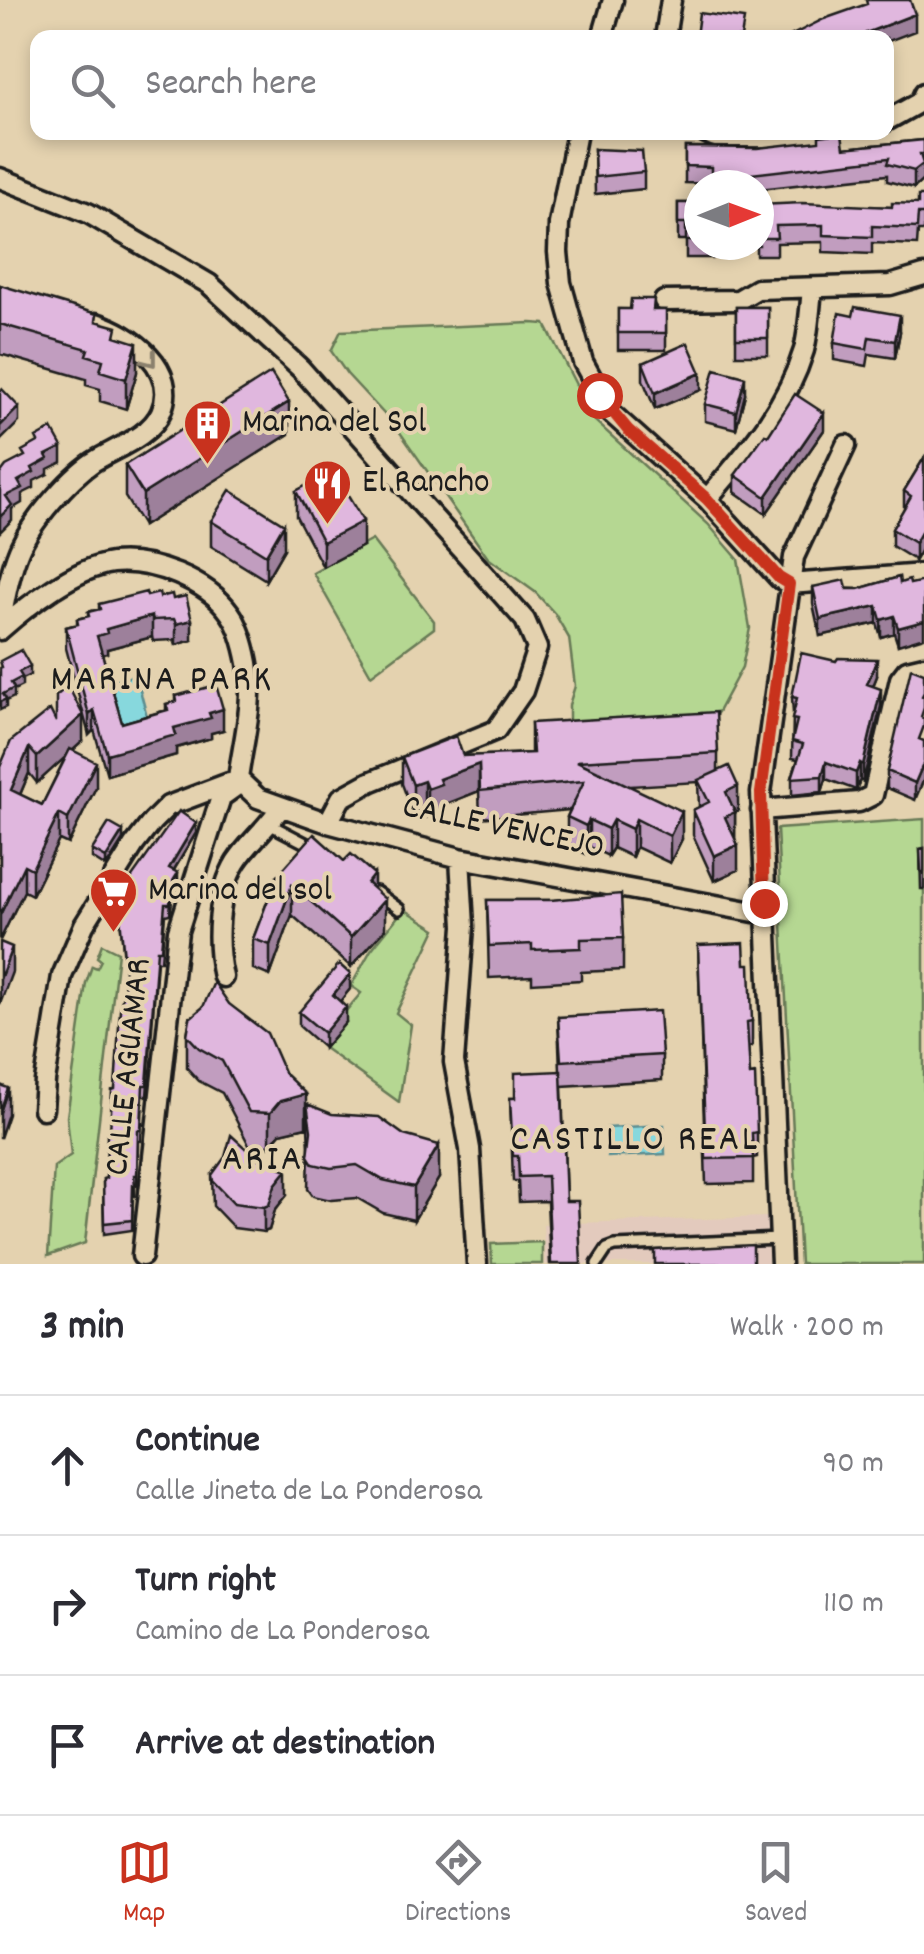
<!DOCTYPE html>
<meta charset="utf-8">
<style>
body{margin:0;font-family:Dekko,sans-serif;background:#f7f7f7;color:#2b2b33}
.compass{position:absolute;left:684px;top:170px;width:90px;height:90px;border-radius:50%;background:#fff;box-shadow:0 5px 15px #0003;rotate:89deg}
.stop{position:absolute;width:30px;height:30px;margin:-22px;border:8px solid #c8321e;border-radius:50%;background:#fff}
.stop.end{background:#c8321e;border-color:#fff;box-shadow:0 2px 10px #0008}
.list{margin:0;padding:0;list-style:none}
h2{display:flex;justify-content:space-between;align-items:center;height:130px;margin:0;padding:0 40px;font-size:42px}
h2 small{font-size:32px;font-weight:400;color:#7c7c81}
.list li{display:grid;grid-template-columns:65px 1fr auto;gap:30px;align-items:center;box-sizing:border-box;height:140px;padding:0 40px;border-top:2px solid #e1e1e2}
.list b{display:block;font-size:38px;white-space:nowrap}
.list p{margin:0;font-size:32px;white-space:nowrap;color:#7c7c81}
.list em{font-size:32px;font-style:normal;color:#7c7c81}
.icon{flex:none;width:55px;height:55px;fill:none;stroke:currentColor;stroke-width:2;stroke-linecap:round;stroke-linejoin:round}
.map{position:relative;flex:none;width:924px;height:1264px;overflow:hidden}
.search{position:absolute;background:#fff;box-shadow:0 5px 15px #0003;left:30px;right:30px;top:30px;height:110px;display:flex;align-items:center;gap:25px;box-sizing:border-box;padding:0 35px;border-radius:20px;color:#7c7c81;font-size:38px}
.sheet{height:550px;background:#fff}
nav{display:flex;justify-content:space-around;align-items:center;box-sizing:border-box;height:140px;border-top:2px solid #e1e1e2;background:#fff;font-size:28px;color:#7c7c81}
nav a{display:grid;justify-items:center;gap:5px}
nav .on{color:#c8321e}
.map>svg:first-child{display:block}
</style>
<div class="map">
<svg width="924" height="1264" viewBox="0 0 924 1264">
<rect width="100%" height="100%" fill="#e4d2af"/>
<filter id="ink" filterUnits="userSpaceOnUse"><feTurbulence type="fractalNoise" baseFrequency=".01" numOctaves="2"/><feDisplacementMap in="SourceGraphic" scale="20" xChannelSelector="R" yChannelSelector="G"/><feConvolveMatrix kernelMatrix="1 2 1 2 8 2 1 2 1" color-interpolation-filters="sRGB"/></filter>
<g filter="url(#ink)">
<path fill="#e3cabd" d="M767,1217L768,1264H545L543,1224Z"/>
<path fill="#b5d792" stroke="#687a57" stroke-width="2.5" d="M531,323L545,324L594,420L708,524L738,559L750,628L742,667L718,712L702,729L569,721V705L575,686L569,638L555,614L535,592L488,558L397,428L347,374L331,351L341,331Z
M372,540L434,621V628L371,675L313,573Z
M924,819V1264H800L777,829Z
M404,909L436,929L396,1013L411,1025L399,1102L324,1048L346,1022L341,1017L361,993L351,986L371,950Z
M102,944L118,952L85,1243L48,1256L54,1167L71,1155L67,1117L86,983L92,966L97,968L101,960L97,957Z
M542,1242V1264H492L491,1244Z"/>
<path fill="#87d8dd" stroke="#5c8d90" stroke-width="2.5" d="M136,675L147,716L121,723L110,682Z
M664,1125L665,1154L608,1157L607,1128Z"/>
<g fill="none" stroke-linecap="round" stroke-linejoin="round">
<defs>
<path id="lane" d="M269,824L315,848
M376,892L399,909
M597,1264L607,1249L615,1246L780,1239"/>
<path id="street" d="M602,38L613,0
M665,38L671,0
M886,121L920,102L924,93
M577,132L559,224L558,252L561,283L583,362L611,413L707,499L779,578L789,584
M704,132C740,151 782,138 820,132
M0,178L88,213L209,284L300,368L525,620L537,648L523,691L496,730L370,782L341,798L328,823
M664,301L738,300L757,289L890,285L924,275
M707,499C747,452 786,409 804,350C809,330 810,308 812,288
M789,584L924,574
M0,625C5,600 9,574 19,550C31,522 68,479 93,462C115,448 150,437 161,412C180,369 131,334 96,323
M0,630C27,606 75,568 112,563C151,559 207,580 230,613C240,627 245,647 248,663C255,701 243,741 238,779L235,787L221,797L178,931L142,1256
M238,779L258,798L328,823L460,858L765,914
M761,810L859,802L873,795L900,679L907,670L924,666
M460,858L464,926L454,1062L470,1149L477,1264
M223,977C215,942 217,893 236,862C249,842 268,827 281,807
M43,1109L45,1081L62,976L84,925L134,845L152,822L168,806L229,783
M781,1264L761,793L794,557L846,445"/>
</defs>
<use href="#lane" stroke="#1c1c1c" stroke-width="16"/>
<use href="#street" stroke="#1c1c1c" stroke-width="25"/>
<use href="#lane" stroke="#e4d2af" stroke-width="9"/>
<use href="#street" stroke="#e4d2af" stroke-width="18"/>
</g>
<path fill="#c19dbf" stroke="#1c1c1c" stroke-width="2.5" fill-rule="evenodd" d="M924,140L923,180L914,188L887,181V175L759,189V185L685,183V147L844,148Z
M594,149L644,172V189L595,194Z
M924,196V231H918L917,245L872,243V254L823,252V242L777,243V255H756V245H759V205L892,207L918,204Z
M678,203H699V245H721L719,253L713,258H686V240H678Z
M0,285L97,321L117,337L137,372L126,409L100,401V389L86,385V379L0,354Z
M736,307H768V355H736Z
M618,309L666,310V350H618Z
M900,332L895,358L869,354L867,366L834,360V343Z
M643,363L701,390L655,409L643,380Z
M745,394L736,429L705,421V404Z
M824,430L766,514L735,492V475Z
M289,434L143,526L125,497V465Z
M924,458V544L915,560L892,546V529L904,508V491Z
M317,473L363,546L323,567L296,516V491L317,480Z
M211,521L284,549L266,580L211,546Z
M899,577L898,645L894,633L881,637L877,623L820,636L813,604V587L858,589Z
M147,596L173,599L192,640L176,645L174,640L153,641L152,637L107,649V653L102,654L122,723L166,710V704L176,702V696L223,730L211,733V738L176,748V755L107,775L94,730L89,735L66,648V627L77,624V619L88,616V612L99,609V604Z
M924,673L915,800L887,788V771Z
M877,676L873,686L881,706L863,782L860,780L856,790L826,779L822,792L792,795V778L798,759L792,758L793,714L792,697Z
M56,721L83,741L73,750L96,787L68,844L59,840L32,895L24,891L0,940V767ZM66,756L42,805L20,795L29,773L37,783Z
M531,723L718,753V771L738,811L735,813V837L738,870L714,881L693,835V810L699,807L698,782L629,786L682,839L670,863L636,847L632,857L613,848L608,856L589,847L586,854L567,845V817L570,810L480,818L479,791L441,806V811L427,817L424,809L413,813L402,784V757L463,756L531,753Z
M196,833L174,870L178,883L173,892L170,914L165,915L161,961H157L147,1096H143L141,1141H138L137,1185H135V1196H133L132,1230L104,1234L103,1179L106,1178L126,981L118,897Z
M123,840L106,867L92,858V850Z
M924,848V889H921L920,849Z
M277,876L374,889L385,929L351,967L292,915L270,976L253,969V939Z
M487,900H550L623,938V970L581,972V980L532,983V976L489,978Z
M698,945L745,964L752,1021V1046L748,1047L750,1075L757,1132V1157L753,1158V1183L706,1184Z
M350,989L340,1001L346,1022L324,1048L299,1026V1012Z
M558,1017L662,1055V1080L562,1086L566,1201L581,1264H550L547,1201L519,1202L518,1181H513L510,1098H515L560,1071Z
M190,1018L306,1127L280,1133L270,1145H249L222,1093L199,1081L187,1068V1035Z
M307,1104L439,1178L414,1220L383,1213L357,1198L331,1200L313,1196L308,1189L309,1149Z
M212,1175L287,1195L275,1210L269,1230L264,1232L234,1228L213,1206Z"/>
<path fill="#9d809b" stroke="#1c1c1c" stroke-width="2.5" d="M915,14V31L886,42V38H866V33Z
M923,164V180L914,188V171Z
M713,245H721L719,253L713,258Z
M900,315V332L895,358V341Z
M137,343V372L126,409V379Z
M701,373V390L655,409V393Z
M745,377V394L736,429V412Z
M289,402V434L143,526V494Z
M19,407V422L0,441V426Z
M824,413V430L766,514V497Z
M62,447V462L48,469V474L34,481V488L22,494V503L12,509V520L0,532V517L6,496L32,468L46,455Z
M363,521V546L323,567V542Z
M284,524V549L266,580V555Z
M924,527V544L915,560V543Z
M877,606V623L820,636V619Z
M152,616V637L107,649V653L97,656V636L106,629Z
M894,616V633L881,637V620Z
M192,620V640L176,645V624Z
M924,621V637L898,645V628Z
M877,659V676L867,701V684Z
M30,666V675L22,679V686L14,690V697L6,701V707L0,710V702L3,694L19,672Z
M881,689V706L863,782V765Z
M223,709V730L211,733V738L176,748V755L107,775V754L209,713Z
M94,710V730L89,735V715Z
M83,715V741L37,783V757Z
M29,748V773L11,816V790Z
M96,762V787L68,844V819Z
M826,762V779L822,792V776Z
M924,762V779L915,800V783Z
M860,763V780L856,790V773Z
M479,764V791L441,806V811L427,817V789L439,779Z
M424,781V809L413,813V785Z
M738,786V811L735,813V837L725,842L726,792Z
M682,811V839L670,863V836Z
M59,814V840L32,895V869Z
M636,819V847L632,857V829Z
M589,820V847L586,854V826Z
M613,820V848L608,856V829Z
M196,823V833L169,878V868Z
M123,831V840L106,867V858Z
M738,845V870L714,881V856Z
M24,865V891L0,940V915Z
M178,873V883L173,892L170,914L173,881Z
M374,874V904L367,883Z
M292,885V915L270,976V945Z
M385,899V929L351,967V937Z
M12,947V972L0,1004V979Z
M350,974V989L333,1010V995Z
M346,1007V1022L324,1048V1033Z
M8,1088V1114L0,1138V1112Z
M306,1094V1127L280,1133L270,1145V1113L280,1101Z
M439,1145V1178L414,1220V1187Z
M287,1170V1195L275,1210L269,1230L264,1232V1207L275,1185Z"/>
<path fill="#e0b7de" stroke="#1c1c1c" stroke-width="2.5" d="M866,0H910L915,14L866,33L868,38H786L824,19L867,4Z
M699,13L744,19L741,38L696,37Z
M842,133L844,148L924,140V154H920L923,164L914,171L887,164L889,158L733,176V185H711V167L685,166V147L757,148L819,141V136Z
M594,149L642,151L644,172L595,177Z
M918,196H924V214H918L917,228L872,226V237L823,235V225L776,226L777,238H759V205L802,203L892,207V203L918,204Z
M678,203H699V241H686V223H678Z
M0,285L97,314L96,321L117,327L115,336L137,343L126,379L100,371L103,360L86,355L88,349L0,324Z
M631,299H654L653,310H666V333H618V309H630Z
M736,307H768V338H736Z
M855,307L900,315L895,341L869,337L867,349L834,343L839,313L853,316Z
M688,343L701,373L655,393L643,363Z
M715,369L745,377L736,412L705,404Z
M271,373L289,402L143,494L125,465Z
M2,389L19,407L0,426V392Z
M795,394L824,413L766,497L735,475L765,434L768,436Z
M52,429L62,447L46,455L48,459L32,468L34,472L18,481L22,488L6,496L12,505L0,517V474L6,466L25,456L22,451L38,442L36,438Z
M924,458V527L915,543L892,529L911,496L904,491Z
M330,466L363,521L323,542L296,491L320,478L317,473Z
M230,490L284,524L266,555L211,521Z
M899,577L900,583L909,580L910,584L924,581V621L898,628L894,616L881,620L877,606L820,619L813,587L845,580L847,589H858Z
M146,592L147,596L159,593L160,597L172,594L173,599L186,596L192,620L176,624L174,619L153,620L152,616L106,629L107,633L97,636L122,723L168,710L166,704L177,701L176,696L216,685L223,709L209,713L211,718L174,728L176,735L107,754L94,710L89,715L66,627L78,624L77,619L89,616L88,612L100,609L99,604Z
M21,650L30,666L19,672L22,677L11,683L14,688L3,694L6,699L0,702V668L2,667L0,661Z
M801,653L836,661L838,658L877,659L867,684L881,689L863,765L860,763L856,773L826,762L822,776L792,778L803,744L792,741L797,720L792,719L797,698L792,697Z
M911,668L924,673V692L922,696H924V708L921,717L924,719V726L919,739L924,741V762L915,783L887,771Z
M68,686L83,715L37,757L29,748L11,790L42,805L70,749L96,762L68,819L59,814L32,869L24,865L0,915V767L11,741L50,710L56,722V696Z
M716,712L718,753L577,761L682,811L670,836L636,819L632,829L613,820L608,829L589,820L586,826L567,817L584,781L480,791L479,764L439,779L441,784L427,789L424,781L413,785L402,757L456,736L463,756L533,753L531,723Z
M729,766L738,786L726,792L735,812L725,817L738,845L714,856L693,810L709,802L698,780Z
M179,811L196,823L169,868L178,873L173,881L170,904H165L161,950H157L147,1085H143L141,1130H138L137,1175H134L135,1185H133L132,1220L104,1223L103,1179L106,1178L107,1134H110L112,1090L115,1089L120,1010L126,977L118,897Z
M109,823L123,831L106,858L92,850Z
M314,834L344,861L351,854L374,874L367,883L385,899L351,937L292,885L270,945L253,939L277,876Z
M924,848V872H921L920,849Z
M621,894L623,938L581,939V948L532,950V944L489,946L487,900H550Z
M0,942L12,947L0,979Z
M744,943L745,964H750L752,1021L747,1022L750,1075L755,1074L757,1132L752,1133L753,1158L706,1159L698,945Z
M339,964L350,974L333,995L346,1007L324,1033L299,1012Z
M214,982L229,1004L267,1033L285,1074L306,1094L280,1101L270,1113L249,1112L222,1061L199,1048L187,1035L190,1018L203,1007Z
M659,1011L662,1055L561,1061L558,1017Z
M561,1071L566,1201H578L581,1264H551L547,1176L519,1177L518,1156H513L510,1098H515V1073Z
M0,1085L8,1088L0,1112Z
M307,1104L332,1114L379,1117L404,1135L439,1145L414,1187L383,1180L357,1165L331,1168L313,1164L308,1156L311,1131Z
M231,1135L256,1158L287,1170L275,1185L269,1205L264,1207L234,1203L213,1181L212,1175L225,1157Z
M753,1245V1264H655V1250Z"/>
<defs><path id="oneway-chevron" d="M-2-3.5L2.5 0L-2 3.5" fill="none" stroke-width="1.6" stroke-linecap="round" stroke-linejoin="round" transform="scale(2.5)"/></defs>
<use stroke="#8a806d" href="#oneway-chevron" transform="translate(150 360) rotate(52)"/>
</g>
<g fill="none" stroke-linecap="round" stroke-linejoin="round" filter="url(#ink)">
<path stroke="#c8321e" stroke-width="12" d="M599,395L628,430L707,499L779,578L789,584L761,793L764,903"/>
</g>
<defs>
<symbol id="building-pin" viewBox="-11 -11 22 30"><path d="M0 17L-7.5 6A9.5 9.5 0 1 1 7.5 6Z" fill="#c8321e" stroke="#e4d2af"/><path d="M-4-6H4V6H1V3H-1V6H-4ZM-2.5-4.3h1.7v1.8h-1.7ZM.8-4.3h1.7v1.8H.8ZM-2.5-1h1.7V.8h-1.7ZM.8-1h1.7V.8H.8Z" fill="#fff"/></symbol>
<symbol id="restaurant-pin" viewBox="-11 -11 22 30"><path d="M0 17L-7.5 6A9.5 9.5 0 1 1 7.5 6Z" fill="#c8321e" stroke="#e4d2af"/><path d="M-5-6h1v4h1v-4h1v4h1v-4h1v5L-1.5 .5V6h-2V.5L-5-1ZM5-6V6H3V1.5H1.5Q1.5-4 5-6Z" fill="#fff"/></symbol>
<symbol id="supermarket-pin" viewBox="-11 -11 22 30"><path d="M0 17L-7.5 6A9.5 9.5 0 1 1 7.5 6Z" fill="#c8321e" stroke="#e4d2af"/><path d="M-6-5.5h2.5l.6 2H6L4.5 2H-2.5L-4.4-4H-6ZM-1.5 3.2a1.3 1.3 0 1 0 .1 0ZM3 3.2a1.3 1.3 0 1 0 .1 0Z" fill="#fff"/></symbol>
</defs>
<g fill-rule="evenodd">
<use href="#building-pin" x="180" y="396" width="55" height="75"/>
<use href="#restaurant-pin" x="300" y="456" width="55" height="75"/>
<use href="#supermarket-pin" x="86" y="864" width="55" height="75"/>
</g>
<g text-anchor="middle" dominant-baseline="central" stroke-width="8" stroke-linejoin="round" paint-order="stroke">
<g font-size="35" fill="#1c1c1c" stroke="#e4d2af" text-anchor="start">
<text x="242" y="424">Marina del Sol</text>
<text x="362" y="484">El Rancho</text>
<text x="148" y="892">Marina del sol</text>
</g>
<g font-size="35" fill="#1c1c1c" stroke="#e4d2af">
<text transform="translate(503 829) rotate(12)">CALLE VENCEJO</text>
<text transform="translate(130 1067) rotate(-84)">CALLE AGUAMAR</text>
</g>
<g font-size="38" letter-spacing="2.5" fill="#1c1c1c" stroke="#e4d2af">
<text x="162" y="681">MARINA PARK</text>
<text x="635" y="1141">CASTILLO REAL</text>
<text x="263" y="1161">ARIA</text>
</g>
</g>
</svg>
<svg class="compass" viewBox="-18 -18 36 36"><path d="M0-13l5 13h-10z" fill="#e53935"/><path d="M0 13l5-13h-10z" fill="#7c7c81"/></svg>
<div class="stop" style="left:599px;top:395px"></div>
<div class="stop end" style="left:764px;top:903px"></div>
<div class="search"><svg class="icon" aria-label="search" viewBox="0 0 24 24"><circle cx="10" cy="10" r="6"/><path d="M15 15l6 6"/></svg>Search here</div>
</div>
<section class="sheet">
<h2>3 min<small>Walk · 200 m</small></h2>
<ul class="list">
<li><svg class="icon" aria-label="ahead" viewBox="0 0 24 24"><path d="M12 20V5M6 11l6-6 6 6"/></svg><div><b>Continue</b><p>Calle Jineta de La Ponderosa</p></div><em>90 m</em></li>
<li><svg class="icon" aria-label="right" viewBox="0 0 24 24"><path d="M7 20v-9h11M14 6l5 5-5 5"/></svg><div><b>Turn right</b><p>Camino de La Ponderosa</p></div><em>110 m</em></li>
<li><svg class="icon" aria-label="arrive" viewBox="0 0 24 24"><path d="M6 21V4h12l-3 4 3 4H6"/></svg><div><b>Arrive at destination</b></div></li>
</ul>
</section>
<nav>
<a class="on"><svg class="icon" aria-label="map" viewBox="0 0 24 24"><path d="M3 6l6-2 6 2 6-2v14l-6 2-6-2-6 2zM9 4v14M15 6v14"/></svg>Map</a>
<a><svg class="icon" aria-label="directions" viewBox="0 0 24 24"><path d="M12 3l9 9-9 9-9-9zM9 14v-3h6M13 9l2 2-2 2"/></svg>Directions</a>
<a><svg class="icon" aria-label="saved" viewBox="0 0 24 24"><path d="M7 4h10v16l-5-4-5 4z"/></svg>Saved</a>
</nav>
